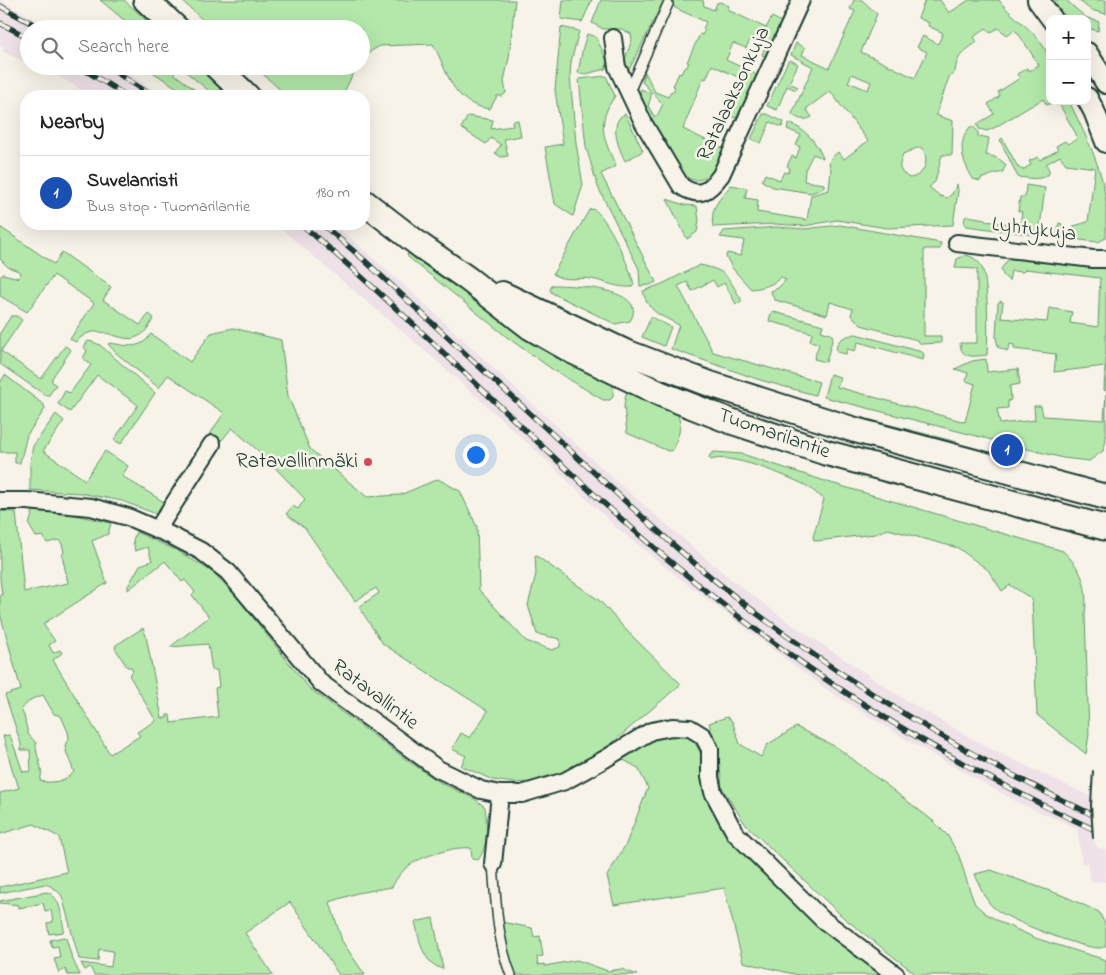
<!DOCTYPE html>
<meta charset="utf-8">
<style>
body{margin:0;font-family:"Indie Flower",sans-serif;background:#f6f6f6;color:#222}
.controls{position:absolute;right:15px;top:15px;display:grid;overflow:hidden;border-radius:10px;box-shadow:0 5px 20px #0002}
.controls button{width:45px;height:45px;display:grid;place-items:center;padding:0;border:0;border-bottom:1px solid #e0e0e0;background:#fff;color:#222;font:25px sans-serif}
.you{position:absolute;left:475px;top:454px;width:18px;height:18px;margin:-12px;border:4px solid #fff;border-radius:50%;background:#1a73e8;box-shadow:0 0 0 8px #1a73e833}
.badge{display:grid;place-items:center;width:32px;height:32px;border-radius:50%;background:#ea580c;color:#fff;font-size:16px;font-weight:700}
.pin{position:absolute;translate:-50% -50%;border:2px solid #fff;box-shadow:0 1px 5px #0006}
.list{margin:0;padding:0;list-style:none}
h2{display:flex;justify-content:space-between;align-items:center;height:65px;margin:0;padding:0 20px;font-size:21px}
h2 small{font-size:16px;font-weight:400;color:#767676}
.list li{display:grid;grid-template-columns:32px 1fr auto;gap:15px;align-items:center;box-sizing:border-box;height:75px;padding:0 20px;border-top:1px solid #e0e0e0}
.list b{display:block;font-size:19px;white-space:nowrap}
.list p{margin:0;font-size:16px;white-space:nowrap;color:#767676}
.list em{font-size:16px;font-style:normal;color:#767676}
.icon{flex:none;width:28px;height:28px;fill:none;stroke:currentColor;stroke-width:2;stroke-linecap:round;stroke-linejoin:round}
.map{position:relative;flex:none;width:1106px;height:975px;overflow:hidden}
.search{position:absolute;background:#fff;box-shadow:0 5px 20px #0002;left:20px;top:20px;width:350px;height:55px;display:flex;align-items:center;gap:12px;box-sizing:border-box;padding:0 18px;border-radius:28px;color:#767676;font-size:19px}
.panel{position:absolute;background:#fff;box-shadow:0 5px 20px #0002;left:20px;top:90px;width:350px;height:140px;border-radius:20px}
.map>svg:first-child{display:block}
</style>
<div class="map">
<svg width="1106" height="975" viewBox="0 0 1106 975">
<rect width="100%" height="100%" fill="#f7f3e8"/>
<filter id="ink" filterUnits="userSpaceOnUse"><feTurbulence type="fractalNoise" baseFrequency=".02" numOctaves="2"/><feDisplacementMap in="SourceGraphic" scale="10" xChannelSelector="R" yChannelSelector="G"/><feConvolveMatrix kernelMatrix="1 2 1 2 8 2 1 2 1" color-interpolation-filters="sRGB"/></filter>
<g filter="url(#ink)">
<path fill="#eee2e8" d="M0,0L53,29H29V61L24,59L23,61L2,51L4,47L0,45Z
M39,66H116L164,96H88L77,87Z
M267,224H335L418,298L617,482L728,577L787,621L907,701L987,747L1106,804V882L1091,881L1087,863L1082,864L1077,828L1019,803L912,743L827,690L670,571L618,529L532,447L431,356L301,246L279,226Z"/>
<path fill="#b3e8aa" stroke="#69926f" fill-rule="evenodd" d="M100,0H124L156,29H135Z
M181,0H515L509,58L504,81L506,93L502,96H497L490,109C451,104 449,73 433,44L380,46L371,51L361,64V29H213Z
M563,0H592L582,22L561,19Z
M601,0H664L628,72L623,64L632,40L631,34L622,29H603L592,23Z
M671,0H703L704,6L714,10L717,3L720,2L729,6L728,10L766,28L772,17L785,24L769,58L762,55L767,42L752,36L746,48L733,43L726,60L754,73L756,76L752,88L738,119L728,115L744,80L712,65L706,79L703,78L683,129L726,150C715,172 701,193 676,170L642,103L640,92L641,89L650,93L651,97L648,106L654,116H657L663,104L642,82L645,72L655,92L668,97L671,91L673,92L675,87L673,86L679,73L681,74L684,67L686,68L689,63L687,62L700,34L702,35L705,30L703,29L706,22L675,8Z
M854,0H862L877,14L861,52L915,78L927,52L917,47L923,36L938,44L943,33L928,26L929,23L918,18L925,0H940L949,13L969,0H999C1013,20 1042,33 1049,59C1052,69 1050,89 1050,101H1069C1084,133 1103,167 1106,203C1106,214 1106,226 1106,238L1098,242L1061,238L1057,234L1059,223L1062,224L1061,230L1073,232L1074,226L1088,222L1095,168L1066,164L1060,156L1046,164L1049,170V174C1040,181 1029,178 1018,177L1000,140L1002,138L1018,167L1022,170L1031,165L1029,161L1038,157L1040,160L1058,150L1056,146L1065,141L1068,144L1077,139L1076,134L1058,102L1055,104L1054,102L1047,105L1043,99L992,129L987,131L979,129L977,124L994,114L988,104L1000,96L998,92L1020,78L1017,74L1027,68L1029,71L1039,65L1018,33L1014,30L1007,35L998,28L990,33L986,28L974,37L977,42C964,52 957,54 955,72L949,77L936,115L953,121L952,155H942L935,182L929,187L940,196L947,198L952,194L957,184L958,191L953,225L887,228L837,220L804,226L775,224L713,227C710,206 719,201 731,185L747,188L745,198L758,200L757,212L807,220L811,195L829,190L831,170L829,163L831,158L838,152L844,159L868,141L830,91L806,109L812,117C805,121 798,120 792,114L813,67L791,55L796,43L805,48L802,55L829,68L855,11L850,9ZM852,74L871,82L868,90L848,82ZM917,148H922C931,161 923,177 909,178C897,169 899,167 903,154Z
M1052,0H1066L1085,17L1099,22L1098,31L1087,28V19C1065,19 1066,18 1052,0Z
M1078,0H1106V14L1091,10Z
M561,27L579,31L571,62L570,76L576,143L583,185L573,216L555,204L545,147L563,144L555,90Z
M587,34L596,37L608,63L605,69L586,74L578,73L583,47Z
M790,60L798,64L789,83L798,87L796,90L787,86L777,110L767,106L788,61Z
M143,66H164L203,96H190Z
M179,66H197L229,96H215Z
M254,66H359L352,76L342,96H287Z
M606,76L615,96C596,123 603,138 616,166L601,174L656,282L650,285L640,286L639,269L598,187L586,147L579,79Z
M624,114L626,115L643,151L625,161C619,148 608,124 624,114Z
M763,114H767L784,122L782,127L770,122L761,143L751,139Z
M468,116L493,120L491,129L513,126L512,121L518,120L521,136L504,139L508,156L501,157L495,153L501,145L491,138L486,144L461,128Z
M789,123C806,130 816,141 823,158L813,154L805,170L804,181L824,184V188L811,193L773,187L762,181L765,174L780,180L784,172L788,173L790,168L787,166L792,156L796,158L800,147L796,145L801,135L787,129Z
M973,126L978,132V136L989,138L986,155C993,156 1001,159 1006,165L1002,173C995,172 989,177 982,178L980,181L973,179C963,162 956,144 970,127Z
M1026,185L1045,188L1040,227L1043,231L1042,236L966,226L964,224L965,217L968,216L985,219V221L1016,225L1017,224H1020L1022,212L1018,211L1020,197H1025Z
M667,199L684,205L697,206L699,221L697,232L687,239Z
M593,209C606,214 631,269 634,285L632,287C617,288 606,282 592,279C580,277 563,282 553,274L589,210Z
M840,225L941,243L940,249H924V336H941V343L921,344L917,340L861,325L851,315L853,309L830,302L827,315L775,300L772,295L771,291L778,288L786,280L781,277C773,285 763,288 751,289L733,269L726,257L727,253L741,256L744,240L720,237L724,231L778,227L804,229Z
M0,227L54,264L62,252L111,287L103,300L140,325L149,314L154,318C150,324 146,333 139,336C120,347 98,317 76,342L70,339L94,303L54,275L27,312L0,296V277L3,274L19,278L21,272L8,267L0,259Z
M407,254H410C477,300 543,345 613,384V397L610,400H603L552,369L508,338L408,257Z
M966,255C973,257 978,260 981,266C989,278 988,338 987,355C975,356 961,360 960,343H977V269L955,268L957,259Z
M1015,256L1106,266V391L1104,390L1105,366L1054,372L1056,354L1014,349V345L1010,344L1007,351L998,347L996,337L998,303L1001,301L1003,302L1001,318L1047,322L1049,308L1072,312L1070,323L1098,327L1100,278L1026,269L1023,272L1011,271L1009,281L1003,275L1001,269L1007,261Z
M700,265C728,271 727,276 741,299V302L736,304L724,283L717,287L713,280L692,291L687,282L678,286L713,352L819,382L815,395L760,380L671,349L679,325C661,315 648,313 643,291L662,284Z
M552,285C570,285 651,288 630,321L615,324L552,293L550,290Z
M774,312L823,325L821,331L831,334L833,337L826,362L814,359L819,344L810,341L812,333L769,321L771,313Z
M11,316H17L22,320L1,351L41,379L65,346L71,350L52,378V382L56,385L49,395H45L0,364V333Z
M651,317L671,327L664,346L642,337Z
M233,328L281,340L288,396L310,449L367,497L400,495L438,479L460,491L477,527L479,590L526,641L552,650L560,647V639L537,634L528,605L536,574L535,555L600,601L627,631L681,684L604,750L564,772L530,782L514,783L493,780L461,766L466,756L452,749L461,733L470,738L488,711L383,644L359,607L379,593L376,588L355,601L305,528L286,514L293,506L298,509L305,499L262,454L232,428L221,441L210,434L224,413L168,375L159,388L116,353L108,344L111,343C127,346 141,350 151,334L190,362L211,333Z
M856,334L922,352L924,354L923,360L858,342L855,351L847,349L846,354L837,352C834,339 846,336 856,334Z
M88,341L93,342L100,345L155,393L121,444L114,440L138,405L97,375L70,412L58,404L65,391L70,393L91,365L83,358L87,351L84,347Z
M986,359L987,372L1018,369L1020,384L1010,386L1011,400L1008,401V408L997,409L1000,424L1035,420L1034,406H1041L1043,416L1104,420L1106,394V441L1103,451L1089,461L1063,458L824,397L830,374L840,377L837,387L965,422L975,384L966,381L968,373L955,369L972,361Z
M5,375L44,405L45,409L27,435L20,463H15V452H0V383Z
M627,389L675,409C684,426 679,433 673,450L668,451L627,433L624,406Z
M758,391L957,442L955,448Z
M56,414L64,421L43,451L85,480L105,451L128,466L122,476L164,502L203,445L159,515L122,501L80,493L30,490V463L33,446Z
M714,452L742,454L831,483L1063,551C1083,570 1088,587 1085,615L1089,734L1086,754L1037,715L1032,599L1010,585L1002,591L988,570L958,548L888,529L875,534L817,541L814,540L813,537L824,499C818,495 812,489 805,485C787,476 729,452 711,460L709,458L710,455Z
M0,511L16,512L24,592L68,583L62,555L64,552L62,544L59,540L47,543L43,536L36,537L29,525L33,511L70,514L111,523L108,534L92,541L107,583L43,624L55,641L49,645L53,653L60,650L62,653L53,660L110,754L140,736L137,732L156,721L129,675L133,671L131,667H127L115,648L116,645L143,628L146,636L162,718H167V715H170L171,723L218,717L215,688L219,687L217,670H212L208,644L170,647L209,617L192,595L195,592L185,580L182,582L165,561L128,590V586L140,565L152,561L148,547L135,551L133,540L136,532L178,551L214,573L236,596L309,688L407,760L441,783L475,799L485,807C487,824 489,846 478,860L472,859L471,848C460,847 452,849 441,852C417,859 404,864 392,887L357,893L330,902L342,941L365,975H339L290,902L245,933L273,975H94L90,967L85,970L81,963L111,967L113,951L99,949L98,961L79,959L62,896C57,890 52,886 45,884L0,893V887L67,872L59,837L34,824L0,834V793L19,788L15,776H14L3,736L10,735L23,772L31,771L30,750H21V744L5,695L21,690L0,613V595H2L0,579ZM43,695L54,714L61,716L68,732L69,738L65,745L66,751L74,772C66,781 52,784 40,781C45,767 35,757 36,743L28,734L24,716L21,709L32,699Z
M727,717L732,721L740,744L761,757L767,745L796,727L838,748L932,820L948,836L959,856L970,891L975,904L985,913L1002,923L1038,939L1106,960V975H917L844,918L746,825L722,788L719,757L709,723Z
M673,733L693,739L702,756L703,791L724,833L820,927L881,975H798L743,962L724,888L614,905L607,876L626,844L648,788L638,768L622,759L649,741Z
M991,870L1064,896L1099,912L1106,926V946C1104,947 1101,948 1099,948C1080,948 1008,920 994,908C984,899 980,886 975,874Z
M47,892C61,897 61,916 64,929L63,932L49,934L47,923L53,922L51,910L45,911L43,903L19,908V905L0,903V901Z
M433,918L443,969C422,963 420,941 415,922Z
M502,922L532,928L534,937L540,936L543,956L537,957L538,965L544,964L545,966L577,960L608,971L622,969L637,975H515L508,960Z
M64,937L66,938L72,958L80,975H68L65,969L59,973L54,959L60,958L58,946L52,947L50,940Z"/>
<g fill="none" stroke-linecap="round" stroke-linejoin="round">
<defs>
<path id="service" d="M629,92L668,4
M493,864C496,901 497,940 511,975"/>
<path id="minor" d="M613,38L617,67L644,124L681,186C700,199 709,191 721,175L801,0
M957,243L1093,259H1106
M0,501H27L91,507L128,517L170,535L201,551L228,572L321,683L438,769L481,790L500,794H522L565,781L605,759L651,731L672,727L690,728L703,736L710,749V777L713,792L735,833L822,919L896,975
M157,530L212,444
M493,864L500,794"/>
<path id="tertiary" d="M1038,0L1052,19
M1087,53L1106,83
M1087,98L1094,111L1106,142"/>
<path id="secondary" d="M146,0L177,29
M216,66L247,96
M364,202L421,246L468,279L530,327L574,352L661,394L730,421L827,453L1106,528
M502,294L623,351L710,384L855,430L1106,497"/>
</defs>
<use href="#service" stroke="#1f3d34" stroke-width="12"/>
<use href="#minor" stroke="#1f3d34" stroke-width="20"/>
<use href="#tertiary" stroke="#1f3d34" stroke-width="24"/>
<use href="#secondary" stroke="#1f3d34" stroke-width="28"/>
<use href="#service" stroke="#f7f3e8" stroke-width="9"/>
<use href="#minor" stroke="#f7f3e8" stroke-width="16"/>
<use href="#tertiary" stroke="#f7f3e8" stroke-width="20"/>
<use href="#secondary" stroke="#f7f3e8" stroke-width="24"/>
<defs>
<path id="rail" d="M0,6L42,29
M0,23L29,38
M78,66L127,96
M106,66L153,96
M301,224C431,334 548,459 678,568C809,678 951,765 1106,835
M322,224L363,259C434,325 506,391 577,457C632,507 685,558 743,603C856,690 977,762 1106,821"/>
</defs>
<use href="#rail" stroke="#1f3d34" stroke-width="5.5"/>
<use href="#rail" stroke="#f7f3e8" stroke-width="4" stroke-dasharray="11" stroke-linecap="butt"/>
<defs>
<path id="secondary-bridge" d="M1106,771L1104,805L1106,838"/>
</defs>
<use href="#secondary-bridge" stroke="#1f3d34" stroke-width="28" stroke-linecap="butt"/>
<use href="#secondary-bridge" stroke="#f7f3e8" stroke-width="24"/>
</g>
</g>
<circle fill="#d1495b" stroke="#f7f3e8" stroke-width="2" cx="368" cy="462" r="5"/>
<g text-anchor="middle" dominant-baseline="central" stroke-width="5" stroke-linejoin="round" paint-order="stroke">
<g font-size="21" fill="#1f3d34" stroke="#f7f3e8">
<text transform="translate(734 94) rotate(-65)">Ratalaaksonkuja</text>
<text transform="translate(1034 230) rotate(7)">Lyhtykuja</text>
<text transform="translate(774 434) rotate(19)">Tuomarilantie</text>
<text transform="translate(375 695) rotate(37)">Ratavallintie</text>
</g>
<g font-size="21" fill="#1f3d34" stroke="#f7f3e8" text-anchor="end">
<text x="358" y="462">Ratavallinmäki</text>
</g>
</g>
</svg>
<div class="controls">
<button>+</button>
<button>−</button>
</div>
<div class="you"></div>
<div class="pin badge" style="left:1007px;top:450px;background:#1a4fb4">1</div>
<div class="search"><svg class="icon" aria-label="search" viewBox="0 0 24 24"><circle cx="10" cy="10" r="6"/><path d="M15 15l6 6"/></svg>Search here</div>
<section class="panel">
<h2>Nearby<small></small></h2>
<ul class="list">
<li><span class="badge" style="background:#1a4fb4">1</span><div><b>Suvelanristi</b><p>Bus stop · Tuomarilantie</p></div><em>180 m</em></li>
</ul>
</section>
</div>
